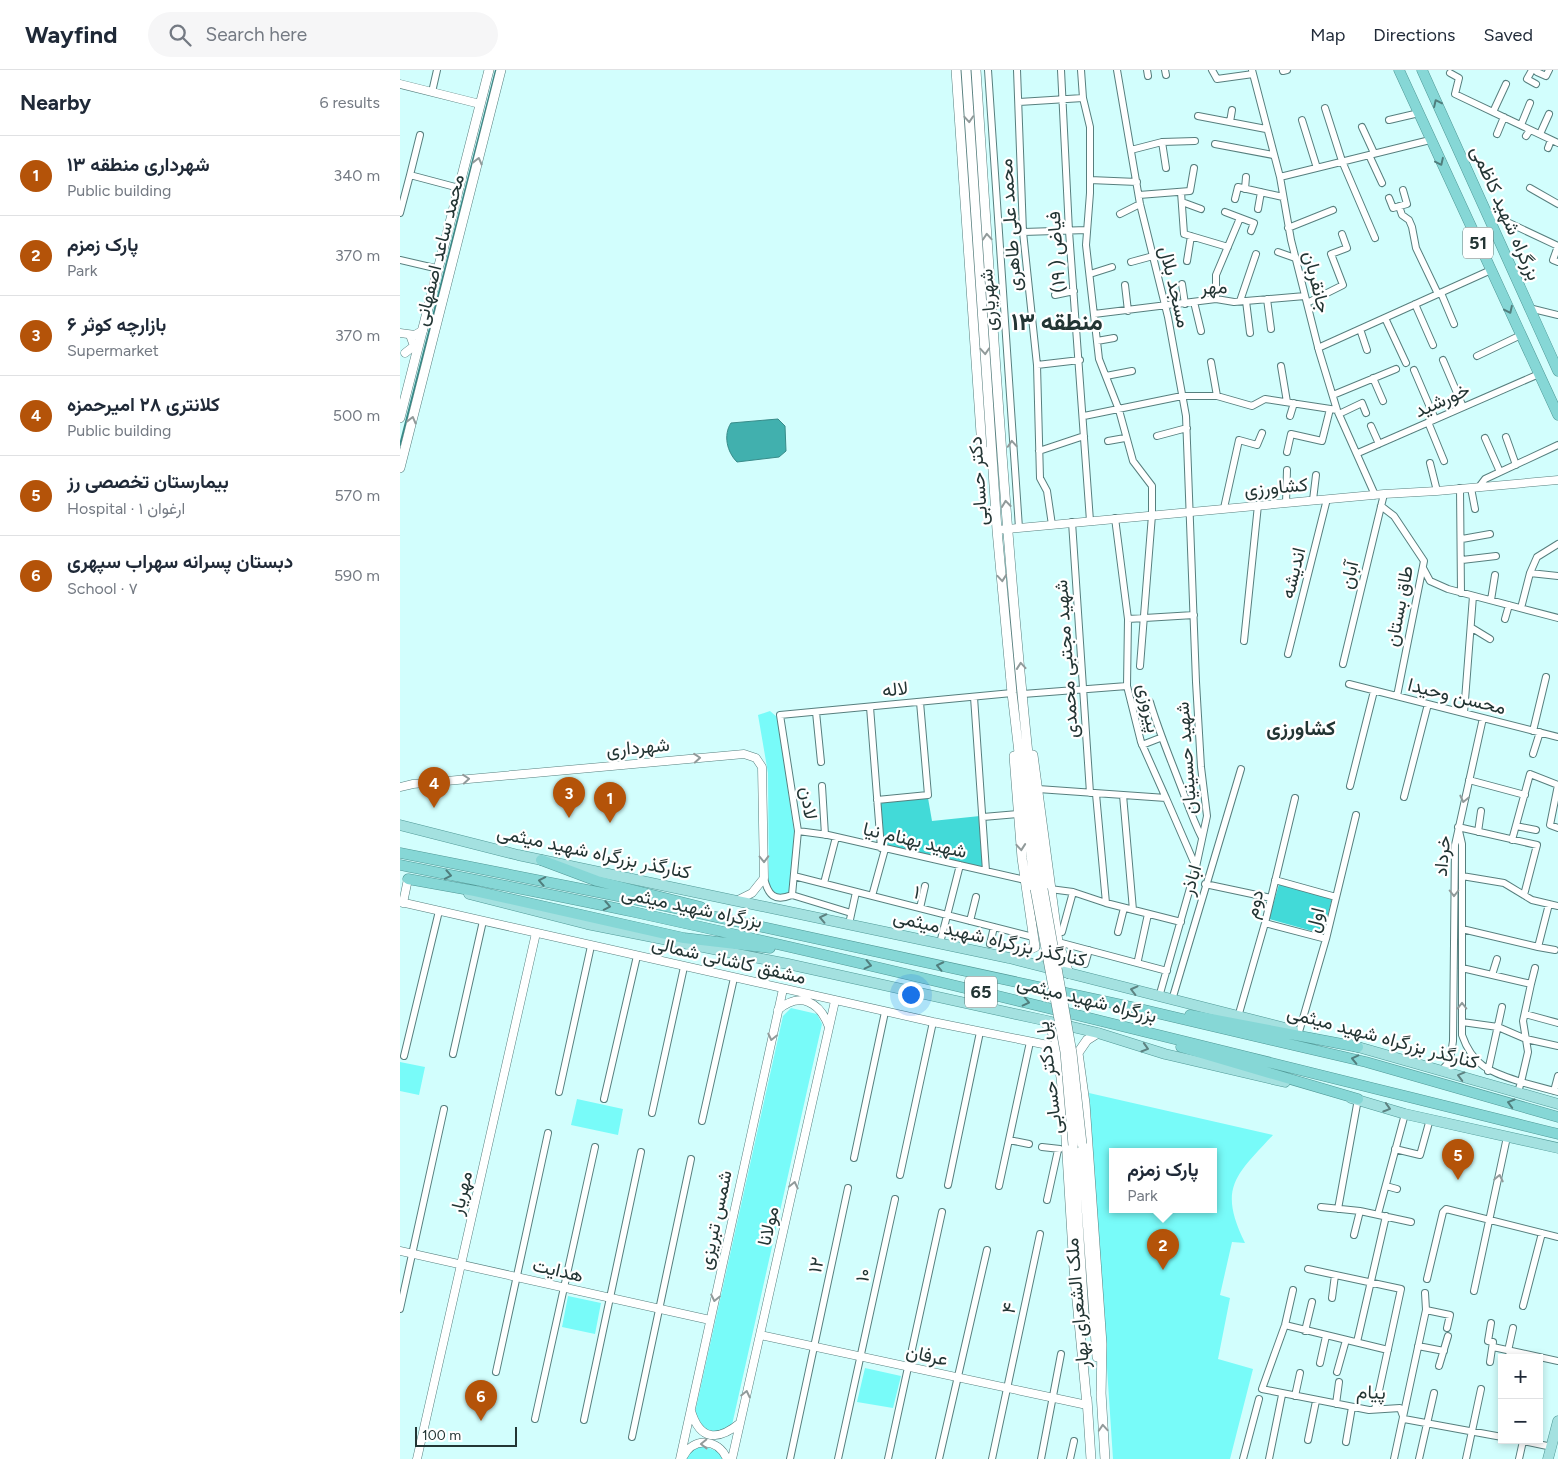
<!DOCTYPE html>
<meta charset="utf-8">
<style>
body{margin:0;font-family:Figtree,Vazirmatn,sans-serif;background:#f6f6f7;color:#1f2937}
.controls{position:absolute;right:15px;bottom:15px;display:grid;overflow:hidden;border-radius:0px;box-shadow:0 2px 8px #0003}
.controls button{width:45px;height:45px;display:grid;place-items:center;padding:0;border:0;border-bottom:1px solid #e0e1e3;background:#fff;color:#1f2937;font:25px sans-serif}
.scale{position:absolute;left:15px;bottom:12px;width:102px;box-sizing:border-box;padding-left:5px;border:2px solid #233534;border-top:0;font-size:14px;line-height:18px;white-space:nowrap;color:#233534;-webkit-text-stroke:4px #fff;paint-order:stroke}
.you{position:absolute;left:510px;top:924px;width:18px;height:18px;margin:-12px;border:4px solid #fff;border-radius:50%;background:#1a73e8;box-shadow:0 0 0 8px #1a73e833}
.badge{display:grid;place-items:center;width:32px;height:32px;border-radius:50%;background:#b45309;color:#fff;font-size:16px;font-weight:700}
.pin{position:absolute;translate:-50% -41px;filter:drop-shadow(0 1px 2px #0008)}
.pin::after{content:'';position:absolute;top:26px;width:18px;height:15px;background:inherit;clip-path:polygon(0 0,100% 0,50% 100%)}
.popup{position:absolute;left:709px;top:1078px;width:108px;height:65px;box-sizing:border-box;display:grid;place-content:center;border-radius:0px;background:#fff;filter:drop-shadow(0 1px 4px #0005);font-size:16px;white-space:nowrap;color:#747a83}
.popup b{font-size:19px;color:#1f2937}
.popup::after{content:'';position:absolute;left:50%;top:100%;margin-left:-10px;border:10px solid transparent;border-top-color:#fff}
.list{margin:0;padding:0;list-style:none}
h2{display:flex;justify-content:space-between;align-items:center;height:65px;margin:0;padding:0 20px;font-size:21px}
h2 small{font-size:16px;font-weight:400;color:#747a83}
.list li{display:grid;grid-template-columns:32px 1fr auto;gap:15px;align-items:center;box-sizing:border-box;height:80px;padding:0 20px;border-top:1px solid #e0e1e3}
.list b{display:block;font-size:19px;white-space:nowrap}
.list p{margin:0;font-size:16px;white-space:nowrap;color:#747a83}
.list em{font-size:16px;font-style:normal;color:#747a83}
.icon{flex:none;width:28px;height:28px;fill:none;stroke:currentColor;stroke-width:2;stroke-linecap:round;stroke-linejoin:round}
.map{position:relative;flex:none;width:1158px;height:1389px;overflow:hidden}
header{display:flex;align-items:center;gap:30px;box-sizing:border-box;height:70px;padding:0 25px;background:#fff;border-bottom:1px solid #e0e1e3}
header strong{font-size:24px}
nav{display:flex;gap:28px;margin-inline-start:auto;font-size:18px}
.search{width:350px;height:45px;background:#f6f6f7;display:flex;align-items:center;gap:12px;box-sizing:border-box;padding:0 18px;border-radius:28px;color:#747a83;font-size:19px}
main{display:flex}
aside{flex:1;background:#fff}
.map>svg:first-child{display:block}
</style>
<header>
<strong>Wayfind</strong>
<div class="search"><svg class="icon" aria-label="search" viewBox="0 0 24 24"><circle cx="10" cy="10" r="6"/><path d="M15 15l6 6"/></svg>Search here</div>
<nav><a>Map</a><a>Directions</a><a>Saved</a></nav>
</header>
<main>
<aside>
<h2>Nearby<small>6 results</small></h2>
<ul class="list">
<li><span class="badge">1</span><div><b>شهرداری منطقه ۱۳</b><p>Public building</p></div><em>340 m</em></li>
<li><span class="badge">2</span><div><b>پارک زمزم</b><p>Park</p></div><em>370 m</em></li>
<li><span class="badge">3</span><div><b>بازارچه کوثر ۶</b><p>Supermarket</p></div><em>370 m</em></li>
<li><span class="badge">4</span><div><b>کلانتری ۲۸ امیرحمزه</b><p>Public building</p></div><em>500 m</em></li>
<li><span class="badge">5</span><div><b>بیمارستان تخصصی رز</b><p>Hospital · ارغوان ۱</p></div><em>570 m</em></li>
<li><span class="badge">6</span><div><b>دبستان پسرانه سهراب سپهری</b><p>School · ۷</p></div><em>590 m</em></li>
</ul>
</aside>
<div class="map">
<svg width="1158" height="1389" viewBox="0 0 1158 1389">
<rect width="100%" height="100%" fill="#d2fefd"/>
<path fill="#78fbf9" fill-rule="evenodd" d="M370,641L377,647L394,761L390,821L385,825L374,826L369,821L368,703L358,645Z
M391,938L417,944L422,954L332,1355C316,1365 303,1364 294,1347L383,946Z
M0,992L25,997L19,1025L0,1021Z
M689,1023L873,1065C835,1106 818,1118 845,1173L832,1172L820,1225L830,1228L818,1289L853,1299L830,1389H713ZM713,1081H813V1139H713Z
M177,1029L223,1039L218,1065L171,1055Z
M168,1226L201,1233L195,1264L162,1257Z
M465,1298L501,1306L493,1338L457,1332Z
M293,1377H306L319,1382L323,1389H284Z"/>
<path fill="#42dad8" d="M528,728L532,751L580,746L583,797L484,776L480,733Z
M879,814L932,828L923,864L869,849Z"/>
<path fill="#41b0ae" stroke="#388b89" d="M378,349L385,356L386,381L379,387L337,392C327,382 323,365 331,353Z"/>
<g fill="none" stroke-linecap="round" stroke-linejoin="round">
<path stroke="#388b89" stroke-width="2" d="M0,375L96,0"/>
<defs>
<path id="minor" d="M588,0L619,458
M617,0L623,162L637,295L640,408L647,421L652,455
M661,0L669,161L690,451
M681,0L683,28L690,57V123L686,175L699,289L719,340L733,391L752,416V445L740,596
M717,0L740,134L768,247L786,346L796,612L801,697L807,746L796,797L759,927
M747,0L748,6
M765,0L766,5
M812,0L817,9L853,4
M852,0L880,107L891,170L919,281L937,340L975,425
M1132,0L1127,9L1136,14
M883,1L887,0
M1137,2L1146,6L1149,0
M1050,3L1059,8L1055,24L1158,73
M32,22L37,0
M619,32L683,28
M925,38L942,91L975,168
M1093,42L1106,14
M798,46L866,59
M902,50L917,98
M989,50L1019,43
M830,52L832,40
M1121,55L1130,33
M962,57L974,83
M1097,64L1104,47
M1140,64L1149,44
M20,65L10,105L59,118
M1126,66L1130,60
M762,72L766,98
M815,74L873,85
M1148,78L1151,70
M731,80L762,72L795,71
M969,85L982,113
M880,107L1030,70
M690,110L737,112
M1130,118L1158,134
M845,119L846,107
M781,122L784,164L828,177
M739,125L790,121L794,98
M989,128L993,138L1007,134L1003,120
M835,129L838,117L883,127
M782,132L801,139
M999,136L1002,145L1009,150L1012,157L1016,178L1038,224
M858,139L861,122
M825,142L854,153L851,161
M0,143L10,105
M1088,143L1158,176L1153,190L1158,192
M720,144L740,134
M888,158L933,140
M623,162L687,160
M878,182L895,188
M0,190L39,199
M787,191L791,166
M731,192L753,186
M690,204L712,197
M782,214L785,234
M725,215L728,241
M1041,223L1054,254
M655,225L674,221
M816,229V205L840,148
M867,229L871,259
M840,231L856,184
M846,231L850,263
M794,232L801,261
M907,233L943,215L931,184L947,178L942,164
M1015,234L1033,275
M1129,238L1158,245
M694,244L816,229L834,232L905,226
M985,248L1006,293
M960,259L967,280
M697,271L714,268
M918,278L1091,200
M1077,286L1121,265
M1043,290L1063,337
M811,292L817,326
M637,295L680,290
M881,296L887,332
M1014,300L1035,349
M706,306L732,301
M973,308L983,331
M933,325L996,299
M939,344L962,333L966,343
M684,346L782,326H817L852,336L865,329L937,340
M890,346L894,333
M1028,352L1044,391
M971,356L979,374
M757,366L787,358
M1106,367L1116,395
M1085,368L1100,402
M708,371L725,368
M639,381L684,366
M887,382L891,364L922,371L930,339
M958,383L1139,304
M1030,393L1037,421
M1079,417L1085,409L1158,375
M1060,418L1061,523
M1071,418L1075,439
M913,430L916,405
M886,433L887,400
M981,436L994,446L1024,491L997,626
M824,438L839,370L857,375L862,363
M715,448L728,549
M672,452L690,723
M1062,469L1090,464
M1062,490L1096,486
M1023,498L1030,511L1048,519L1158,548
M1130,503L1158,506
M1091,530L1095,505
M1121,538L1130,503L1137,487L1158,474
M1105,549L1109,535
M1072,558L1090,569
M844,571L858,435
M888,584L927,429
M943,594L984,424
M949,614L1158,667
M623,624L727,616
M574,627L586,801
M732,636L750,632C758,659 768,683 778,709C786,729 792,748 802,768
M470,637L481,778
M416,642L421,692
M1064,643L1073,526
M1133,661L1146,607
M742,675L760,668
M1133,684L1140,662
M1069,710L1125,725
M1158,715L1150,755L1158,758
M422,716L425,765
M950,716L974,621
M638,719L766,728L796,797
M696,724L706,833
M723,725L733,840
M1004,727L1028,634
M766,728L741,672L727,616L728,549L794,545
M477,730L528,725L520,632
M583,747L618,744
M1116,756L1136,760
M1058,757L1137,775L1124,825
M398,761L428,765L625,810
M1059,761L1062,774V965C1073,997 1091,1002 1121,1012L1118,1022
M1078,762L1081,741
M1112,770L1130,704L1158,715
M394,806L633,867
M1062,806L1104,813L1132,830L1158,836
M364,808C368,825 374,832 392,825L451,843
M875,810L936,827
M424,813L436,767
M805,814L871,828
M650,819L673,822L706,833L781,852
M392,825L398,761L380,645L612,623
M472,826L485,779
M520,838L525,816
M570,851L576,827
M865,853L926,869
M449,854L456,822
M1062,859L1138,877L1149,834
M662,862L673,822
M718,862L724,838
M658,872L767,901
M540,873L560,795
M590,874L594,857
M1138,877L1155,880
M738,890L748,844
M685,894L689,880
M1062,898L1131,914L1123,951L1128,982L1121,1012L1158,1022
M1092,905L1097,889
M1131,914L1135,898
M772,930L841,699
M1125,944L1158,953
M838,947L865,853L895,728
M1062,952L1098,957L1126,969L1158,976
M899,962L926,869L956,745
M53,984L83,851
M4,986L39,841
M1041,1001L1050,991L1053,971L1055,775L1083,648
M1088,1001L1102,937
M1154,1021L1158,1006
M159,1022L191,876
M204,1029L237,886
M252,1043L284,897
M302,1051L334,908
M609,1070L629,1074
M642,1077L660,1079
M995,1079L1020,1085L1030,1049
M454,1088L485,942
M500,1105L533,952
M548,1115L580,962
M599,1116L630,972
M986,1116L997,1119
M647,1130L658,1080
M921,1137L960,1141L1011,1152
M938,1139L958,1029
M978,1144L1005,1044
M954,1165L960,1141
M908,1199L1001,1219L975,1339
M1027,1209L1043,1142L1046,1139L1158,1167
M893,1220L885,1255L862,1319L969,1340L1000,1338L1004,1349
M1074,1221L1107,1067
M932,1228L935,1205
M1123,1236L1142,1163
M0,1239L44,1039
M1026,1240L1050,1245L1047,1258
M885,1255L988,1280
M905,1261L912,1232
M957,1272L986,1146
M1018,1276L1044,1281
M1093,1277L1158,1291
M1108,1281L1113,1258
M1090,1292L1093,1272L1088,1271L1091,1253
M920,1293L926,1266
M1039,1296L1048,1266
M96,1302L148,1063
M937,1302L946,1270
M895,1326L900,1303
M936,1334L939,1312
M135,1349L195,1077
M1004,1349L1102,1367
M184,1350L241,1082
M232,1367L291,1089
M908,1370L916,1331
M1119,1370L1152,1377
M946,1372L952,1337
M390,1389L448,1118
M438,1389L495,1129
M488,1389L542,1142
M539,1389L587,1180
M592,1389L640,1164
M641,1389L661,1284
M670,1389L674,1371
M843,1389L859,1329
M869,1389L882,1325
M994,1389L1026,1240L1025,1223
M1019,1389L1034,1323
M1066,1389L1081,1319
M1119,1389L1123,1371"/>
<path id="tertiary" d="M0,14L80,34
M0,263L15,265L23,260
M5,283L14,276L10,265
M597,460L984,424L1037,421L1158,410
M0,717L13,714L344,684L356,688L362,697L364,808L352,823L338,830
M0,832L533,952L653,976
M3,833L8,809
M378,940C400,921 420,932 429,957
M0,1181L310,1250
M360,1265L687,1335
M291,1341C300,1371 318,1371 340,1353
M283,1387C293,1367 318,1368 327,1389
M17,1389L136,863
M280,1389L383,919
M332,1389L435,931"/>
<path id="secondary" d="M556,0L582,378L591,394
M566,0L597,460L612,623L635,819
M576,0C594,273 610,547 643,819
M0,348L89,0
M0,398L101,0
M633,685L658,872L669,904
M609,888L635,877L622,788L614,686
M643,950L651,960L657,972L664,1035L674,1199L687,1335
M698,963L687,970L678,983L685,1033L702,1274L701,1328
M673,1075L685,1259
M682,1080L697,1287
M701,1322L705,1389
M687,1329L691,1389"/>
<path id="primary" d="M0,755L118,785L609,888L893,960
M69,824L187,854L388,894L643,950L698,963L765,984L885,1012
M951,975L1158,1034
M951,1028L1005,1044L1158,1078
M1148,1389L1158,1351"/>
<path id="trunk" d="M999,0L1158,345
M1022,0L1158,301
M0,783L233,829L731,937L966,992L1158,1047
M141,790L197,811L301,837
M0,795C78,811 157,825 234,842C544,910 851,988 1158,1064
M8,809L75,821L284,868L370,878
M790,945L958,977
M781,977L958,1029"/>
</defs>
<use href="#minor" stroke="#577f7e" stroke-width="8"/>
<use href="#tertiary" stroke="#577f7e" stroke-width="9"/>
<use href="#secondary" stroke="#577f7e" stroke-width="10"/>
<use href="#primary" stroke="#509896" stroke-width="11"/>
<use href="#trunk" stroke="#509896" stroke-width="11"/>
<use href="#minor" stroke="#fff" stroke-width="6"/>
<use href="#tertiary" stroke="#fff" stroke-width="8"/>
<use href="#secondary" stroke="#fff" stroke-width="9"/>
<use href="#primary" stroke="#a4e1e0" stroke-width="10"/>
<use href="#trunk" stroke="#86d7d6" stroke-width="10"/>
<defs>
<path id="secondary-bridge" d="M635,819L665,982L673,1075
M643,819L672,983L682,1074"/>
</defs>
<use href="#secondary-bridge" stroke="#577f7e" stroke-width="10" stroke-linecap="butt"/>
<use href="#secondary-bridge" stroke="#fff" stroke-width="9"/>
</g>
<defs><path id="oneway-chevron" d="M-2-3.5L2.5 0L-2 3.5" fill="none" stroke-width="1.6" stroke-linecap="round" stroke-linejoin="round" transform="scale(1.25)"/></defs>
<g stroke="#507e7d">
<use href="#oneway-chevron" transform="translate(1037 33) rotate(-115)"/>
<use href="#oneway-chevron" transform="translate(1040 92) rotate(65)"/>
<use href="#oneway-chevron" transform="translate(1109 240) rotate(65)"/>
<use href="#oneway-chevron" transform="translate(48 805) rotate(11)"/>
<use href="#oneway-chevron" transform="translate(142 811) rotate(-169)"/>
<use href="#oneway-chevron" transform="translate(207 836) rotate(11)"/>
<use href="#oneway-chevron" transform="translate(468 895) rotate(13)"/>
<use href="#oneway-chevron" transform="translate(540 896) rotate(-168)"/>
<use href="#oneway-chevron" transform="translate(626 932) rotate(13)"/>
<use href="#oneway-chevron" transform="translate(955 989) rotate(-167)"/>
<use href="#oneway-chevron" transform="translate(1111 1033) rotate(-164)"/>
</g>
<g stroke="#919a9a">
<use href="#oneway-chevron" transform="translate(569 49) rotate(86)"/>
<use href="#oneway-chevron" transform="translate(78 91) rotate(-76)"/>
<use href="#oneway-chevron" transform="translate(587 167) rotate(-94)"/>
<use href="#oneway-chevron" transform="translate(585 281) rotate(86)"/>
<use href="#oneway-chevron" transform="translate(12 350) rotate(-76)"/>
<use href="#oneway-chevron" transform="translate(612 374) rotate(-94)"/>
<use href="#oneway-chevron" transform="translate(606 434) rotate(-96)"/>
<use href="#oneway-chevron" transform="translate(602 508) rotate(85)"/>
<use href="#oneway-chevron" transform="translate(621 596) rotate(-95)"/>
<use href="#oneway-chevron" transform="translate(297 688) rotate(-5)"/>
<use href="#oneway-chevron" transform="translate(66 709) rotate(-5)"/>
<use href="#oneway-chevron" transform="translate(1064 729) rotate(103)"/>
<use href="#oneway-chevron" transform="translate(621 777) rotate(85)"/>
<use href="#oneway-chevron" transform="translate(364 789) rotate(89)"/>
<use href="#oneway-chevron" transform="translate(1054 823) rotate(90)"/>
<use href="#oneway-chevron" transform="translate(1062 936) rotate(-90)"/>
<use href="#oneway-chevron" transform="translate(372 967) rotate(103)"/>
<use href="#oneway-chevron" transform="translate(1099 1108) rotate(-78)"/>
<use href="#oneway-chevron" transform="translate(394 1115) rotate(-77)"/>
<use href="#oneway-chevron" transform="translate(315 1228) rotate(102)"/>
<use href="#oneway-chevron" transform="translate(346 1324) rotate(-77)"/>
<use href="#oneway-chevron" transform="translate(703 1358) rotate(-94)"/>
<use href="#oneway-chevron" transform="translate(304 1374) rotate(179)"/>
</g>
<g stroke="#5d8281">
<use href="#oneway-chevron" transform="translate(423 848) rotate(-168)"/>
<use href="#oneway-chevron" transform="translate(734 920) rotate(-166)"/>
<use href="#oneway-chevron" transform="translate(745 978) rotate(17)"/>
<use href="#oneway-chevron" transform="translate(1061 1006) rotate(-165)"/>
<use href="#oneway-chevron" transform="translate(987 1038) rotate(17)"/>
</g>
<g text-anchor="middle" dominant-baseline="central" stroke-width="4.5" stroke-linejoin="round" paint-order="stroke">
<g fill="#fff" stroke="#657271" stroke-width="1">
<rect x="1063" y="157.5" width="30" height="31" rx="4"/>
<rect x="565" y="906.5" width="32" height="31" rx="4"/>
</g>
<g font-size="18" font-weight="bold" fill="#233534">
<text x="1078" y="173">51</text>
<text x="581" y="922">65</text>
</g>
<g font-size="19" fill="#233534" stroke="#fff">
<text transform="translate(1106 143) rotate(66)">بزرگراه شهید کاظمی</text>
<text transform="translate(610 155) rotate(-94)">محمد علی طاهری</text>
<text transform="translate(39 180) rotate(-76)">محمد ساعد اصفهانی</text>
<text transform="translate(656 182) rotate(-94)">فیاض ( ۱۹)</text>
<text transform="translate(917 212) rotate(76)">جانقربان</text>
<text transform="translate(775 217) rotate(77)">مسجد بلال</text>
<text transform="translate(814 217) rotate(-2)">مهر</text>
<text transform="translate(588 230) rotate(-94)">شهریاری</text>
<text transform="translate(1042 330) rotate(-24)">خورشید</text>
<text transform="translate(578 411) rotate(-94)">دکتر حسابی</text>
<text transform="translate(876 417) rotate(-5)">کشاورزی</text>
<text transform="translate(893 503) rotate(-76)">اندیشه</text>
<text transform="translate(949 505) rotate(-77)">آبان</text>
<text transform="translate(999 536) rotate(-79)">طاق بستان</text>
<text transform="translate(666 589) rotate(-94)">شهید مجتبی محمدی</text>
<text transform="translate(495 619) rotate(-6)">لاله</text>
<text transform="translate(1057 626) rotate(14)">محسن وحیدا</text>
<text transform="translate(749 638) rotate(78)">پیروزی</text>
<text transform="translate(238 677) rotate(-5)">شهرداری</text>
<text transform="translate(786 688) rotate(-94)">شهید حسینیان</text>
<text transform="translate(409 733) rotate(82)">لادن</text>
<text transform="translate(515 770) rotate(13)">شهید بهنام نیا</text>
<text transform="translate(194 782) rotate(12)">کنارگذر بزرگراه شهید میثمی</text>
<text transform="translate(1042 786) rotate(-85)">خرداد</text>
<text transform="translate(791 810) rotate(-74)">اباذر</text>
<text transform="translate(517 822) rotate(14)">۱</text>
<text transform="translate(854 834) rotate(-76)">دوم</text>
<text transform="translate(292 837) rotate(12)">بزرگراه شهید میثمی</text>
<text transform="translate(915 850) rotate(-76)">اول</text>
<text transform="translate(590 868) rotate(13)">کنارگذر بزرگراه شهید میثمی</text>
<text transform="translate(329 890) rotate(13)">مشفق کاشانی شمالی</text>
<text transform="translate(687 929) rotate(14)">بزرگراه شهید میثمی</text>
<text transform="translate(983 967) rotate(15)">کنارگذر بزرگراه شهید میثمی</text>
<text transform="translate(649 1008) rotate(-97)">پل دکتر حسابی</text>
<text transform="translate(61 1123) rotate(-77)">مهریار</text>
<text transform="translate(315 1150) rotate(-78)">شمس تبریزی</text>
<text transform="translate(368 1156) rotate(-77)">مولانا</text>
<text transform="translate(416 1195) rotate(-78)">۱۲</text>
<text transform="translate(158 1200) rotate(13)">هدایت</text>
<text transform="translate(463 1205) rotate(-78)">۱۰</text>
<text transform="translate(677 1233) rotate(-95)">ملک الشعرای بهار</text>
<text transform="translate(609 1238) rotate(-78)">۴</text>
<text transform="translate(527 1285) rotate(12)">عرفان</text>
<text transform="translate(971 1322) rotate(2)">پیام</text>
</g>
<g font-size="20" font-weight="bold" fill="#233534" stroke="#fff">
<text x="901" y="658">کشاورزی</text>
</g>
<g font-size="24" font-weight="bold" fill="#233534" stroke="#fff">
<text x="657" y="251">منطقه ۱۳</text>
</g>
</g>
</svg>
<div class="controls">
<button>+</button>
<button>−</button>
</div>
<div class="scale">100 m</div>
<div class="you"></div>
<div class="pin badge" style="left:210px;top:753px">1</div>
<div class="pin badge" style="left:763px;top:1200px">2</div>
<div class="popup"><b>پارک زمزم</b>Park</div>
<div class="pin badge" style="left:169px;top:748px">3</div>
<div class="pin badge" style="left:34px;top:738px">4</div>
<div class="pin badge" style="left:1058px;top:1110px">5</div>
<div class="pin badge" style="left:81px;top:1351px">6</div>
</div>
</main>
